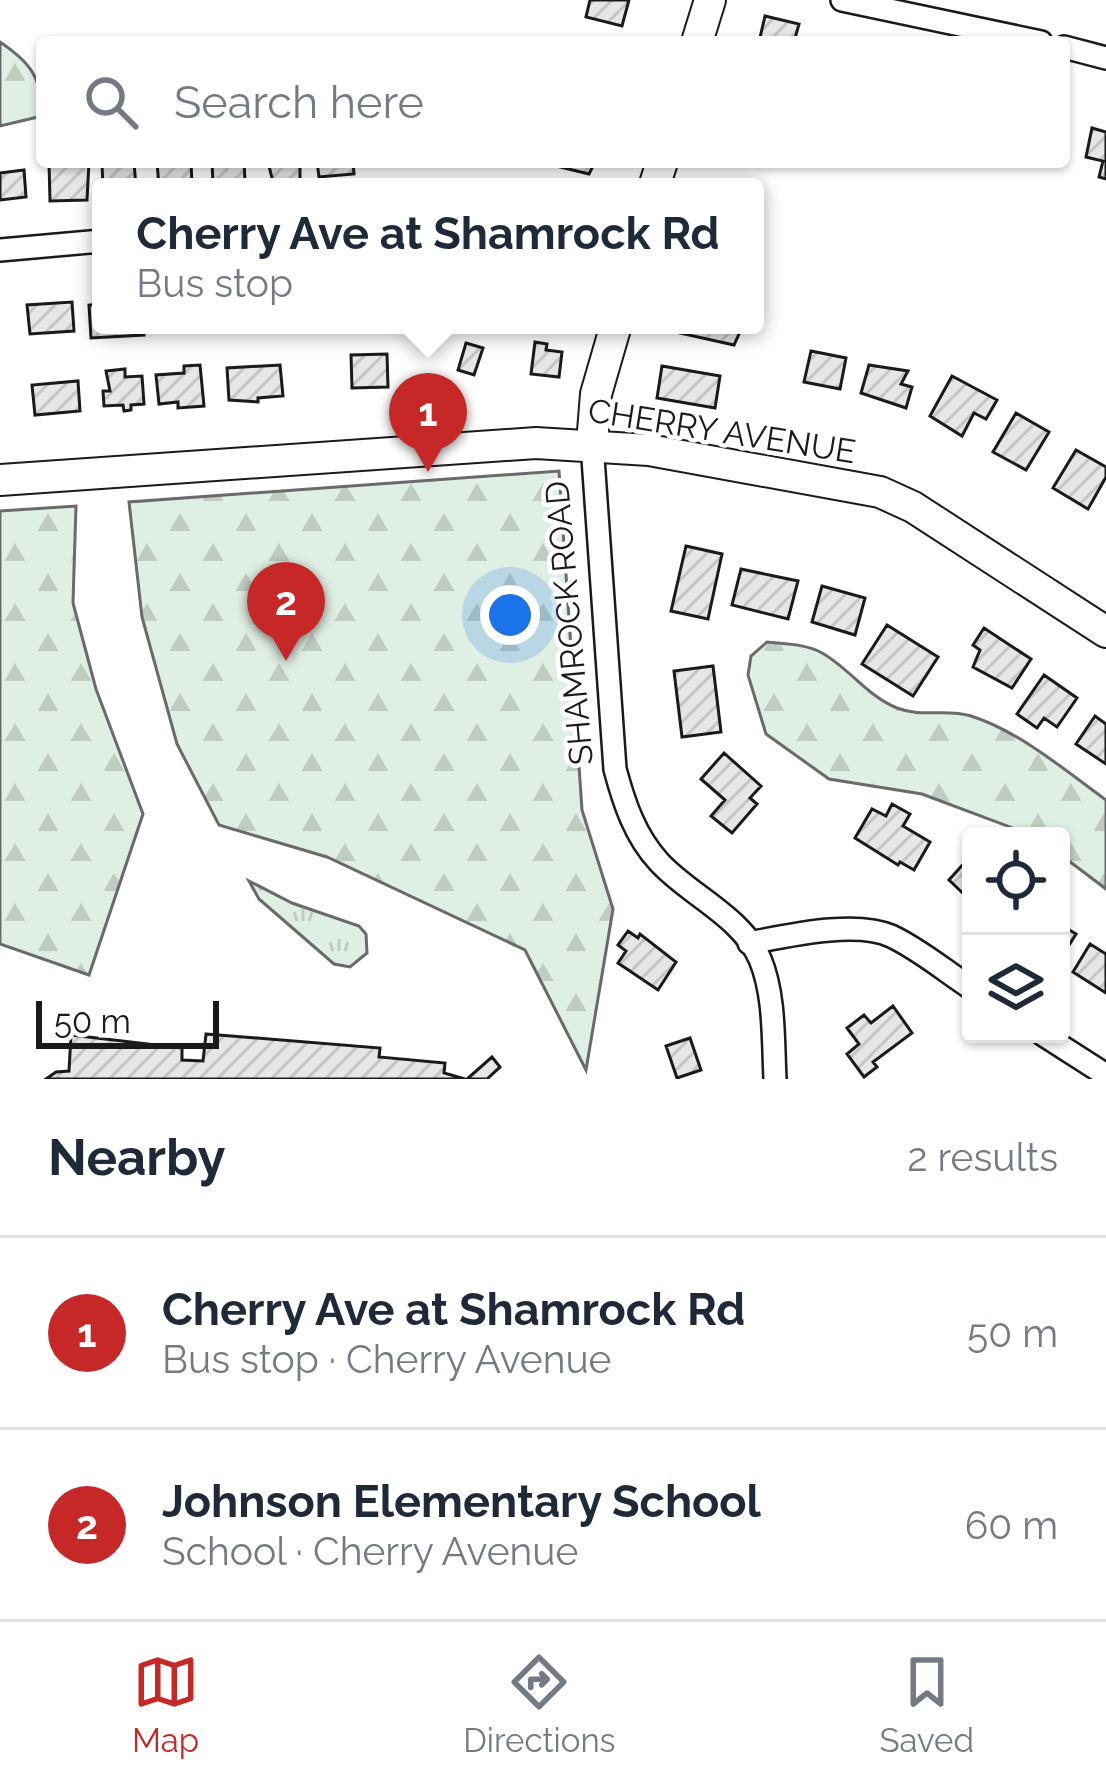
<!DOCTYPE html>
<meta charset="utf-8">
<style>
body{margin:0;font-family:Raleway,sans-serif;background:#f6f6f7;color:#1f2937}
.controls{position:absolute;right:36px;bottom:36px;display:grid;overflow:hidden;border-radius:12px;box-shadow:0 3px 9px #0004}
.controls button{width:108px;height:108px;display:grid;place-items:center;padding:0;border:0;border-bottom:3px solid #e0e1e3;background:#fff;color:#1f2937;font:60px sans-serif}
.scale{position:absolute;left:36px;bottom:30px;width:183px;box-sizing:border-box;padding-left:12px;border:6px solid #1a1a1a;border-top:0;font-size:33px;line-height:42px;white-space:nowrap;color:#1a1a1a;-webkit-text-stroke:9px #fff;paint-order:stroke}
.you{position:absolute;left:510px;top:615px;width:42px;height:42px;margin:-30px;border:9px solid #fff;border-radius:50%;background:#1a73e8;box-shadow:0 0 0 18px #1a73e833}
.badge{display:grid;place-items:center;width:78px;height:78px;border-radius:50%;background:#c62828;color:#fff;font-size:39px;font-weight:700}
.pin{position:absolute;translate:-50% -99px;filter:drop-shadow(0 3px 6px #0008)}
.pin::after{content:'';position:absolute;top:63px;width:42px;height:36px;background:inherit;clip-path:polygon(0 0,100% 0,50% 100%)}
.popup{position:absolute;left:92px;top:178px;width:672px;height:156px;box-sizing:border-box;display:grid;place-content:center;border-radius:12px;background:#fff;filter:drop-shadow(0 3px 9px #0005);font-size:39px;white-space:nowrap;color:#747a83}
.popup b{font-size:45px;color:#1f2937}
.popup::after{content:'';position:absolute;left:50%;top:100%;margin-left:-24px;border:24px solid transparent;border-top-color:#fff}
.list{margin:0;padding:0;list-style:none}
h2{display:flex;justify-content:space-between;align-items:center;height:156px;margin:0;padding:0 48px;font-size:51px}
h2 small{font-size:39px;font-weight:400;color:#747a83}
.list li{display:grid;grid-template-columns:78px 1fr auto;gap:36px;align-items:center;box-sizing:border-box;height:192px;padding:0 48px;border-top:3px solid #e0e1e3}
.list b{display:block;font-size:45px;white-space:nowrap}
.list p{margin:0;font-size:39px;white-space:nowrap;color:#747a83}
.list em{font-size:39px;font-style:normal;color:#747a83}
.icon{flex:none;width:66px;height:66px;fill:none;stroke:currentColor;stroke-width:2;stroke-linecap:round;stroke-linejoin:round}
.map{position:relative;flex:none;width:1106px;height:1079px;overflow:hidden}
.search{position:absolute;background:#fff;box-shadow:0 3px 9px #0004;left:36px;right:36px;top:36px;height:132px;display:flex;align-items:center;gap:30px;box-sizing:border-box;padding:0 42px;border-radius:12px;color:#747a83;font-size:45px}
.sheet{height:540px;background:#fff}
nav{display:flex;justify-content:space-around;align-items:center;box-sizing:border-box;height:168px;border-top:3px solid #e0e1e3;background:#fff;font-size:33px;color:#747a83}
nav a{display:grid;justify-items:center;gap:6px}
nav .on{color:#c62828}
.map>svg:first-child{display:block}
</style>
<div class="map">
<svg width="1106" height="1079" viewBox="0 0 1106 1079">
<defs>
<pattern id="grass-tufts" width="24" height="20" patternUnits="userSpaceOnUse" patternTransform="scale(3)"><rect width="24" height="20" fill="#e0efe3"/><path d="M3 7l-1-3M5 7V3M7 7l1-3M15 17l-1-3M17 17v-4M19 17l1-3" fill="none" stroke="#c0ccc2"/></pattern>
<pattern id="forest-firs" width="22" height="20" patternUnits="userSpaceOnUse" patternTransform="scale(3)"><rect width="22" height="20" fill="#e0efe3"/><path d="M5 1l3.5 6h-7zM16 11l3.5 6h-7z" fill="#c0ccc2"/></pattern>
<pattern id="building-hatch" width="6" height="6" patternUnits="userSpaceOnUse" patternTransform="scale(3)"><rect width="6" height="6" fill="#e6e6e6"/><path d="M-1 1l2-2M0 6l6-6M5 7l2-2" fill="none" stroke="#c5c5c5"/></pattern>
</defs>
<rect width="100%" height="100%" fill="#fff"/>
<path fill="url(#grass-tufts)" stroke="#6a6a6a" stroke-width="3" d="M249,881L292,903L359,926L366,934L367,953L350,967L334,964L259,899Z"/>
<path fill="url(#forest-firs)" stroke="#6a6a6a" stroke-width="3" d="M0,42C31,63 42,78 42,116L0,126Z
M559,471L582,810L613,909L586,1070L525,950L327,857L219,825L177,744L142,617L129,502Z
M76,506L73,603L96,689L143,814L89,975L0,944V511Z
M767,642C784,644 807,644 822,653C849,668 867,696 897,708C922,718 946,708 971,716C1019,731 1066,771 1106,800V889L1061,855V836H1034L922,794L829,779L766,734L748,675L751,656Z"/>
<path fill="url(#building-hatch)" stroke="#1a1a1a" stroke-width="3" d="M590,0H629L622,26L586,17Z
M765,16L799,24L794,42H759Z
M1092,128L1106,132V179L1099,177L1103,161L1086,157Z
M49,162H89L87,200L50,201Z
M134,162L136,187H103L102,164Z
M157,162H191L192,185L159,187Z
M212,162H244L245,181L213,183Z
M268,162H300V184L274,186Z
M317,162H353L354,174L319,177Z
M562,162H595L589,174L560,167Z
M24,170L26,197L0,200V173Z
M72,302L74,331L30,334L27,305Z
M101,304V325H144V335L91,338L89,305Z
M677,325H743L734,345L675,332Z
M535,342L547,344L546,350L562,352L559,377L531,374Z
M466,343L483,348L474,375L458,370Z
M811,351L846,358L840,389L804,382Z
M387,354L388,387L352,388L351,355Z
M200,365L204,406L178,408V402L159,404L156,375L184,373V366Z
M280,365L283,396L258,398V402L229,400L227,368Z
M869,365L908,371L901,384L912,387L906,408L861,393Z
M662,366L720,376L715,408L657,398Z
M125,369V377L142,376L144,404L131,405V410L124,411L123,405L104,406L103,391H110L106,371Z
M952,376L997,400L986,419L974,413L962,436L930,416Z
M78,381L80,411L35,415L32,385Z
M1016,413L1049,432L1026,470L993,452Z
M1076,450L1106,467V477L1088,509L1053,488Z
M686,546L722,554L708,619L671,611Z
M741,569L798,581L788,619L732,605Z
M822,586L865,598L855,635L812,622Z
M887,625L938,657L913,696L862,664Z
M984,628L1031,659L1012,688L973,667L980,650L973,645Z
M713,666L721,732L682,737L674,671Z
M1044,675L1077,698L1057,727L1044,718L1037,728L1017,714Z
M1095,716L1106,724V764L1076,744Z
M724,753L761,786L750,798L757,804L732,833L711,816L725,800L701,779Z
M892,804L910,814L903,826L930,842L914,870L900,862L898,865L855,838L872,809L886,816Z
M966,861L971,865V901L949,880Z
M1061,925L1076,934L1061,958Z
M628,931L638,938L640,934L676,962L658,990L618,963L626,951L618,945Z
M1090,944L1106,954V993L1073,972Z
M893,1006L912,1033L873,1062L877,1067L864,1077L847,1054L859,1044L847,1028L864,1015L871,1023Z
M206,1034L380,1048L379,1057L445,1063L444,1073L465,1079H46L56,1072L69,1071L71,1035L182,1048V1060L203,1061Z
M690,1038L701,1070L677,1078L666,1046Z
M492,1057L500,1067L487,1079H467Z"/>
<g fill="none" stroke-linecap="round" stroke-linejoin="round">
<defs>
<path id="street" d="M842,0L1041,42
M1064,47L1106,58
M0,250L101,241
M592,444L615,769C624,803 635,836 659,862C689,895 741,916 760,959C775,995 773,1040 775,1079
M749,943C787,936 855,920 891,936C919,949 945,971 971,988
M1042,1034L1106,1075"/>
<path id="secondary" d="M697,42L710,0
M654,187L662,162
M592,444L596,394L616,325
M0,480L536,443L649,450L880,492L913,507L1106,632"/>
</defs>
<use href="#street" stroke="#1a1a1a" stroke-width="26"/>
<use href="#secondary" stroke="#1a1a1a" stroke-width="34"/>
<use href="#street" stroke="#fff" stroke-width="21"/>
<use href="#secondary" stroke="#fff" stroke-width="30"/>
</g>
<g text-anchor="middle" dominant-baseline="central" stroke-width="9" stroke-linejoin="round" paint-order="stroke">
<g font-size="33" fill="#1a1a1a" stroke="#fff">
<text transform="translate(722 431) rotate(9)">CHERRY AVENUE</text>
<text transform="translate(569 623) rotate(-95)">SHAMROCK ROAD</text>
</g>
</g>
</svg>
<div class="controls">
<button><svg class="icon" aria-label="locate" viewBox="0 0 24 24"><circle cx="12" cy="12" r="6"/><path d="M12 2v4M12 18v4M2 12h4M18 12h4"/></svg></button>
<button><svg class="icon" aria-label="layers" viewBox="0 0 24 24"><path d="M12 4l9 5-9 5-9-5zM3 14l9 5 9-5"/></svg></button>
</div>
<div class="scale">50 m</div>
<div class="you"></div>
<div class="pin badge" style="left:428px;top:472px">1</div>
<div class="popup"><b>Cherry Ave at Shamrock Rd</b>Bus stop</div>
<div class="pin badge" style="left:286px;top:661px">2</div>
<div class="search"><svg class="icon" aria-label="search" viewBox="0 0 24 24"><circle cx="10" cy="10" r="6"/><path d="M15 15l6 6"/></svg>Search here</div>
</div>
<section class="sheet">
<h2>Nearby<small>2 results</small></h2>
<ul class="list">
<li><span class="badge">1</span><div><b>Cherry Ave at Shamrock Rd</b><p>Bus stop · Cherry Avenue</p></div><em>50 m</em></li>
<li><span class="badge">2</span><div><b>Johnson Elementary School</b><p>School · Cherry Avenue</p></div><em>60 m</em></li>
</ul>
</section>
<nav>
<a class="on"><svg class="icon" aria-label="map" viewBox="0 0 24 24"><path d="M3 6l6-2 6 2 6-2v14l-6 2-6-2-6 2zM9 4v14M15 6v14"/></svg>Map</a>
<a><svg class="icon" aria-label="directions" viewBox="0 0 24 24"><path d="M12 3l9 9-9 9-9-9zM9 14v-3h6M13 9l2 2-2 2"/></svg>Directions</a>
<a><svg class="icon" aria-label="saved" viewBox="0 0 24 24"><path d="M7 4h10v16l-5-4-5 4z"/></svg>Saved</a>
</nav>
